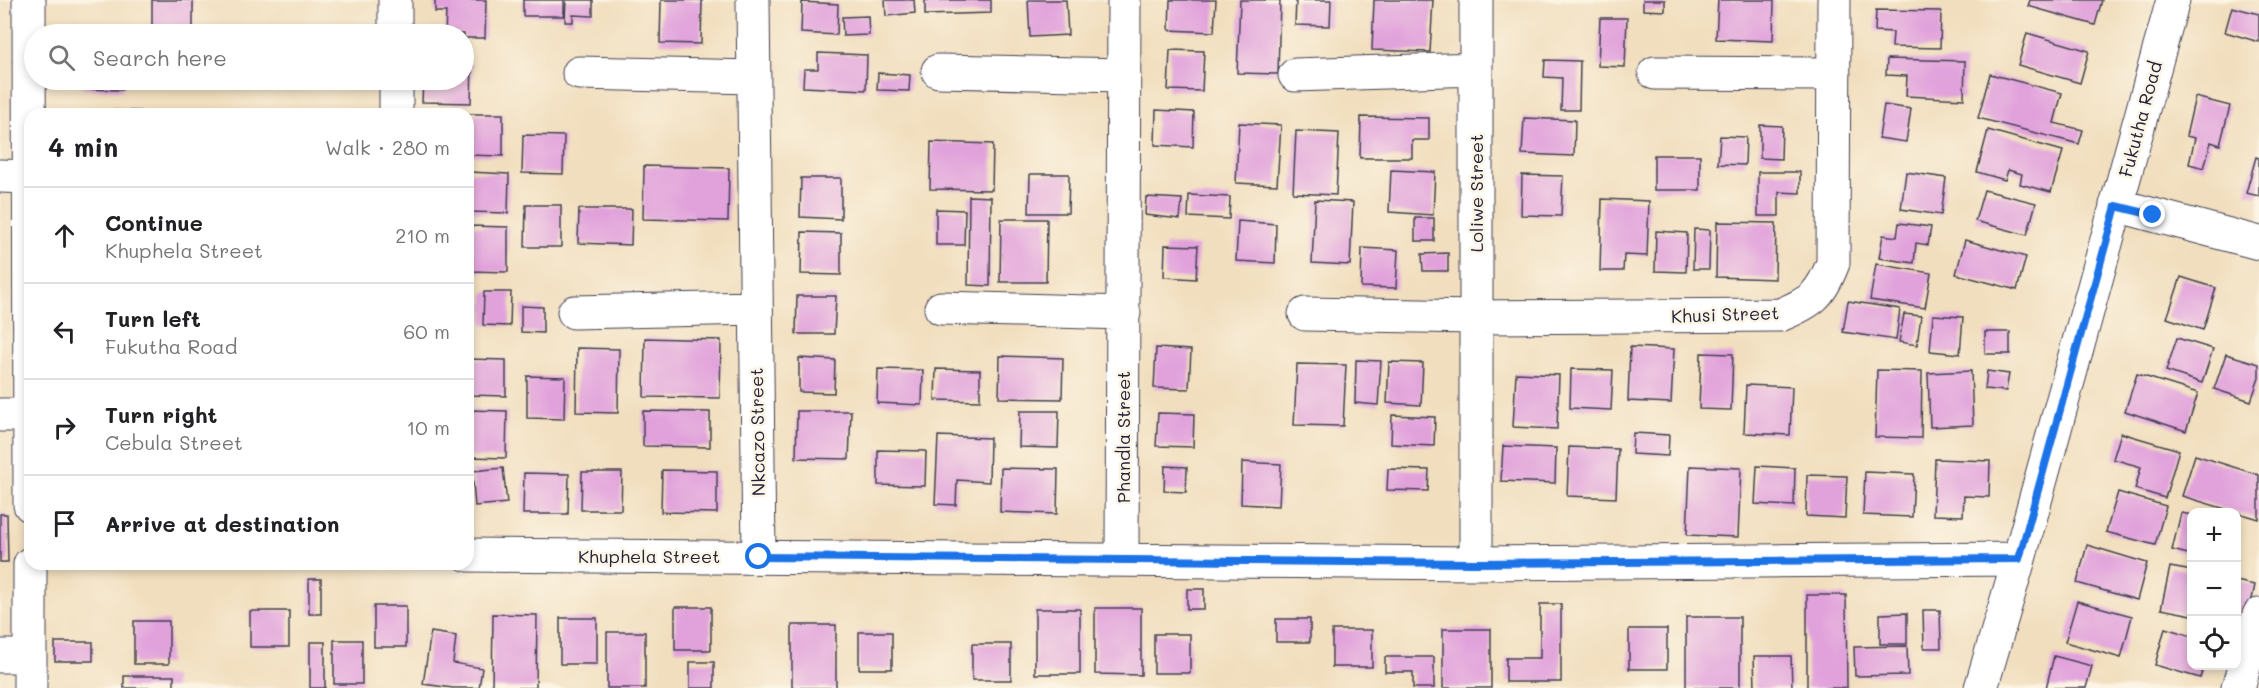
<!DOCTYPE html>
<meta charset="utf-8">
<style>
body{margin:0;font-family:Mali,sans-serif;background:#f6f6f6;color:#202124}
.controls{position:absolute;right:18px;bottom:18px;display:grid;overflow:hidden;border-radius:12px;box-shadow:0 3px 9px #0003}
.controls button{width:54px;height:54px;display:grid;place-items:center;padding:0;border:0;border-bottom:2px solid #e0e0e0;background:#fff;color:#202124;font:30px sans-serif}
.stop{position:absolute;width:18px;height:18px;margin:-14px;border:4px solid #1a73e8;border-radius:50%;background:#fff}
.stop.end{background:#1a73e8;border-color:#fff;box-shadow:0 2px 6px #0008}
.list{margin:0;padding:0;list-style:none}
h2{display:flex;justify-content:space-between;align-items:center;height:78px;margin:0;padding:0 24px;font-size:26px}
h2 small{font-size:20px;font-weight:400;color:#757577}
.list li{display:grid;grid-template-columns:39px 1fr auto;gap:18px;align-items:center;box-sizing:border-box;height:96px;padding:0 24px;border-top:2px solid #e0e0e0}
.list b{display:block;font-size:22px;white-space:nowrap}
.list p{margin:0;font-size:20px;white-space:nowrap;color:#757577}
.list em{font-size:20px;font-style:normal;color:#757577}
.icon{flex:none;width:33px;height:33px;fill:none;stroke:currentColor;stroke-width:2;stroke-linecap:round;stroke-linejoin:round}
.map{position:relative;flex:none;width:2259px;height:688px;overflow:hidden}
.search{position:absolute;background:#fff;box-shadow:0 3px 9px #0003;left:24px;top:24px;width:450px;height:66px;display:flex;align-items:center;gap:15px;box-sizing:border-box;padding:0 21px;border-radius:33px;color:#757577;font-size:22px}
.panel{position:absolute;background:#fff;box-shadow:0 3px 9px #0003;left:24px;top:108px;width:450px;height:462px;border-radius:18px}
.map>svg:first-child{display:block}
</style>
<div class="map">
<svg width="2259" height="688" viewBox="0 0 2259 688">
<rect width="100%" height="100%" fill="#fcf5e5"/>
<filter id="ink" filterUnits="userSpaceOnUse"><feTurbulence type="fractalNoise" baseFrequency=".0167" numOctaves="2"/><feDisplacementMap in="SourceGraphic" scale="12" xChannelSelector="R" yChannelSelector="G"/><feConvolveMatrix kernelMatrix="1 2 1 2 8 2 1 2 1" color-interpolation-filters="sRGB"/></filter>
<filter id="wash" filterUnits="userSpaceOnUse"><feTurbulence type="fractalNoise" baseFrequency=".008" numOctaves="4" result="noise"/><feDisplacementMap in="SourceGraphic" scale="24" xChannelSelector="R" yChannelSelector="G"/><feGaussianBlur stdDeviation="1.35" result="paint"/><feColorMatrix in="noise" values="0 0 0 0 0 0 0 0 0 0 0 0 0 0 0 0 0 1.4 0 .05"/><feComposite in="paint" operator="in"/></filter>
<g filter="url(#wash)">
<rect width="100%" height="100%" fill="#f1debe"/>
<g id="blocks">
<path fill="#e1a2db" d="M152,0H193V29H186V34H152Z
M435,0H486L485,38H464V34H445L446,12H435Z
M523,0H564V16H523Z
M566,0H593V16L573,15V22H565Z
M661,0H702L701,44L660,43Z
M885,0H914L915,13L886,16Z
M925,0H991V13L925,15Z
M1028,0H1066L1068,35L1030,37Z
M1170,0H1216L1214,32L1169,30Z
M1240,0H1280L1278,74L1237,73Z
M1296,0H1331L1330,26L1295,25Z
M1374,0H1433L1430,52L1372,50Z
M1643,0H1665V11L1643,10Z
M1718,0H1774L1773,41L1716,39Z
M2030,0H2102L2095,25L2028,6Z
M802,2L838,4L837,35L801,33Z
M2232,7L2259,14V42L2225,32Z
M1876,10L1941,11L1940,48L1892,47L1893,32L1875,31Z
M868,16L869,35L843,36L842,17Z
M1600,18H1627L1625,67L1598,66Z
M2027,33L2089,51L2080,83L2018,65Z
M1170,50L1204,51L1202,91L1168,90Z
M818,53L867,55L866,90L803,87L804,69H818Z
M1887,59L1965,61L1964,99L1906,96L1907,76L1886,75Z
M1545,60L1580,61L1579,110H1561L1562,78L1544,77Z
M464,64H472L471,103L422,102L423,80H464Z
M878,73L910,75L909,91L877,90Z
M1990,74L2062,93L2054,123L2083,130L2079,144L1978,118Z
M83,80H123L122,90L83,89Z
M2195,97L2230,106L2220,145L2211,142L2204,168L2189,164L2195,138L2186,136Z
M1884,105L1911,109L1906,142L1879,138Z
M103,110L140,111V114H103Z
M1156,110L1194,112L1193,147L1155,145Z
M468,114H503V156L468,155Z
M1361,117L1429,118V140H1412V158H1360Z
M1524,118L1575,120L1574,156L1522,154Z
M1239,123L1281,125L1277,185L1236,183Z
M1760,125L1782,126L1781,159L1760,158Z
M1988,130L2063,151L2051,192L2020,184L2022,174L2008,170L2005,180L1977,172Z
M1296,131L1339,133L1336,195L1293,193Z
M523,135L564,136L563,174L522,173Z
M1720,136L1746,137L1745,165L1718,164Z
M931,142L993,144L992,190L930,189Z
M1654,155H1700V190H1654Z
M2256,157L2259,158V196L2246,193Z
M644,166L729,168L728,221L643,219Z
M1391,170L1435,172L1433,215L1389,212Z
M469,172L509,174L508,213L468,212Z
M1758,172H1800V193L1779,192V216H1758Z
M1906,172L1946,178L1941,215L1901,209Z
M1030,174H1069L1068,213H1029Z
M1522,175L1563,176L1561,216L1521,215Z
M801,178H841V219L800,217Z
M1984,190L2036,203L2027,235L1975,221Z
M1189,195L1230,197L1229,219L1188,217Z
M969,196L991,197L990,286L968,285Z
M1146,197L1182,199L1180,219L1145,215Z
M1602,199L1649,201L1647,256L1624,255L1623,271H1600Z
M1315,200L1353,202L1350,265L1312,263Z
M526,205H561V247H525Z
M579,209H632L631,245L578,243Z
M936,209L965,210L964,245H936Z
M1415,218H1434V241H1415Z
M1001,219H1047L1046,282H1000Z
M1238,221L1276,224L1275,263L1236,261Z
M1717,222L1776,223L1775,279L1716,277Z
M1899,223L1931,227L1928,245L1916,243L1914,263L1879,258L1883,235L1897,237Z
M468,226L508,227V272L468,271Z
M1694,229L1710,230L1709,269H1693Z
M1656,231L1687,233L1686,272L1655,271Z
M802,232L841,233V275L801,274Z
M1965,240L2026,257L2017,290L1956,274Z
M1165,245L1198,246L1196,279L1164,277Z
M1362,248L1398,250L1396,288L1361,287Z
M1448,253V271H1423L1422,254Z
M1876,264L1931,273L1925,308L1870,300Z
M2181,277L2216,288L2203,330L2167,318Z
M484,292H511L510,326L483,325Z
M797,296H836L834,334H796Z
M1848,301L1900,309L1896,340L1843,332Z
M521,306L543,307V333L521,332Z
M1904,314L1921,316L1917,345L1899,342Z
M1933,315L1963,317L1960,354L1930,351Z
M1985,332H2010V354H1985Z
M645,338L721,340L720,398L644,397Z
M2177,338L2213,349L2202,383L2166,371Z
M1630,347L1674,349L1671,403L1628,401Z
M577,348L619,349L618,413L576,412Z
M1156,348L1191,350L1189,389L1154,388Z
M1701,353L1733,354L1731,410L1699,409Z
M2226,354L2259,364V378L2251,401L2214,389Z
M1000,356L1063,358L1062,399L999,398Z
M799,358L835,360L834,393L799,392Z
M468,359L506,360V396L468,395Z
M1356,360L1381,361L1378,405L1355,403Z
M1389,362L1423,363L1421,405L1387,403Z
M1297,364L1346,365L1343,426L1294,425Z
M878,369L923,370L922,405L877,403Z
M936,369L980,370V401L935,400Z
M1571,369L1613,370L1611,410L1570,408Z
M1877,370L1922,371L1921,438L1875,437Z
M1971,371L1973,425L1930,427L1928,373Z
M1987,371L2009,374L2006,391L1985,389Z
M1516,373L1559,375L1557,429L1513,427Z
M2137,374L2198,393L2186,431L2125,411Z
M527,376L565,377L564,419L527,418Z
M1746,385L1792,387L1790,435L1744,433Z
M468,410L507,411L506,458L468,457Z
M643,411L710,412V447L643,446Z
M797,411H851L849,459L796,458Z
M1020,411H1059L1058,448L1019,447Z
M1158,413L1194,414L1193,447L1156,446Z
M1392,415L1435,417L1434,446L1391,444Z
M1633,433L1669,435L1668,456L1632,454Z
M2121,433L2179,450L2165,498L2135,489L2141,467L2113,459Z
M938,436L990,438L989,482L957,480L956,505L935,504Z
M1503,446L1556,448L1555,483L1501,481Z
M1569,447L1618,449L1616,498L1567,496Z
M878,450L926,451L925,486L878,485Z
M2195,455L2259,475V519L2182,496Z
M1935,459L1990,461L1989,497L1964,496L1963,516L1933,515Z
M1242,462L1281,464L1279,506L1241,504Z
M1165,466L1187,467L1186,492L1164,491Z
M1690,466L1741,468L1738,537L1687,535Z
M1757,466L1795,468L1794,506L1755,504Z
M503,468L507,503L475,506L472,471Z
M1001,468L1058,469L1057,514L1000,512Z
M1388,469L1429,470L1428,491L1387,490Z
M662,470L717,471V513L661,512Z
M582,472H622L621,510H581Z
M1865,472L1914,474L1912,517L1863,515Z
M524,473L569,474L568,514H523Z
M1807,475L1847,476L1845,518L1806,516Z
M2118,492L2166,506L2155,545L2106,532Z
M2181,513L2192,515V555L2172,550Z
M0,514H7L8,562H0Z
M2087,545L2147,563L2137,600L2077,583Z
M2170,567L2192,571V615L2161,609Z
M309,579H321V614H309Z
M2236,581L2255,585L2246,627L2236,625Z
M1187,589H1204V609H1187Z
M1807,595H1846L1847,688H1807Z
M2077,601L2132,616L2121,658L2065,642Z
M1540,604H1561V682H1506V658H1540Z
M374,606H406V647H374Z
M675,607H711V650H675Z
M1095,608H1141V675L1095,674Z
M1035,609H1080V674H1035Z
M1923,610H1940L1941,648H1924Z
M250,611H289V647H250Z
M1907,613V644H1880V614Z
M493,614L537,615L536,688H492Z
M1686,617H1740V688H1686Z
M560,618H597V664H560Z
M1276,619H1310V642H1276Z
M134,621H169V664H134Z
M792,625H836V688H792Z
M2165,628L2192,636V666H2204L2200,678L2155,665Z
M1443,629H1491V688H1443Z
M1629,629H1667V669H1629Z
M1332,630H1372V667H1332Z
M431,632L456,636L453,663L482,668L479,688H453L423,684Z
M607,632H645V688H607Z
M859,632H892V669H859Z
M1154,634H1190V673H1154Z
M334,640H362V684H334Z
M55,642H93V661H55Z
M310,642H325V688H310Z
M972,644H1011V680H972Z
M1907,646L1908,675L1855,676L1854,647Z
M1754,656H1791L1792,688H1755Z
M2054,656L2092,666L2086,688H2046Z
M1385,657H1434V688H1413V672H1385Z
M690,662H714V688H690Z
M124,676H174V688H124Z"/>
</g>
</g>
<g filter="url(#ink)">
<use href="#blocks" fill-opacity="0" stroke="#413e4f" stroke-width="1.5"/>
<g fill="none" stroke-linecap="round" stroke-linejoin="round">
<defs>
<path id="minor" d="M29,0L30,505
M395,0V34
M753,0L759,557
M1476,0V563
M938,71L1124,75
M579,73L754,77
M1655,73L1834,74
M1295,75L1476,69
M396,80V114
M0,176L30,177
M2116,205L2259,243
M941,308L1124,313
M574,312L756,308
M1305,314L1476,317L1780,315C1812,302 1821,295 1833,263L1834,0
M0,415H30
M468,555L1476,563L2019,559
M1122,560L1124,0
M0,656H30
M30,688V564
M1981,688L2019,559L2173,0
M2238,688L2259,615"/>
</defs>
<use href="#minor" stroke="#413e4f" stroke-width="35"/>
<use href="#minor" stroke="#fff" stroke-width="33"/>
</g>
</g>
<g fill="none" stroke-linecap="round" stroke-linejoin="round" filter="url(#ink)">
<path stroke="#1a73e8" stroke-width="8" d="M759,557L1476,563L2019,559L2116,206L2153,215"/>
</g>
<g text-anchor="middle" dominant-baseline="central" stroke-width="5" stroke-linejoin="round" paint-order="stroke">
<g font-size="18" fill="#22223b" stroke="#fcf5e5">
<text transform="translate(2140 119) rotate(-75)">Fukutha Road</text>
<text transform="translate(1476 193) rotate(-90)">Loliwe Street</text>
<text transform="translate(1725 314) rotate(-2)">Khusi Street</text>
<text transform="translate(757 432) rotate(-91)">Nkcazo Street</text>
<text transform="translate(1123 437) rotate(-90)">Phandla Street</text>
<text x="649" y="556">Khuphela Street</text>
</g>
</g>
</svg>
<div class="controls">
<button>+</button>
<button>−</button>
<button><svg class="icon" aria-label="locate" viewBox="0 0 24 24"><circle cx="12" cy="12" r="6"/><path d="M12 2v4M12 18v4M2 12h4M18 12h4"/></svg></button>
</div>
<div class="stop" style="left:759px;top:557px"></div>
<div class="stop end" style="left:2153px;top:215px"></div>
<div class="search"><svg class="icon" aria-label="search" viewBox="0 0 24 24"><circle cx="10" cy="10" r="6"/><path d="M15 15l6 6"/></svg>Search here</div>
<section class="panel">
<h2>4 min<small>Walk · 280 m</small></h2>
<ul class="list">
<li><svg class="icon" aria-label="ahead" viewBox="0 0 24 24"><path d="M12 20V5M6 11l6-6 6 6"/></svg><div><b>Continue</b><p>Khuphela Street</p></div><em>210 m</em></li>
<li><svg class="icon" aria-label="left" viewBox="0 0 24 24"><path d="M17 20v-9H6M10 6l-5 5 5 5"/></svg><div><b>Turn left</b><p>Fukutha Road</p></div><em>60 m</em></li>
<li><svg class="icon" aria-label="right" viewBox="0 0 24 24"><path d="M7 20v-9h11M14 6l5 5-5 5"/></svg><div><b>Turn right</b><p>Cebula Street</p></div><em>10 m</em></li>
<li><svg class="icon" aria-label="arrive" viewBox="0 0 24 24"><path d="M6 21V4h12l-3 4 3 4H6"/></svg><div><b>Arrive at destination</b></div></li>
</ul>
</section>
</div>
